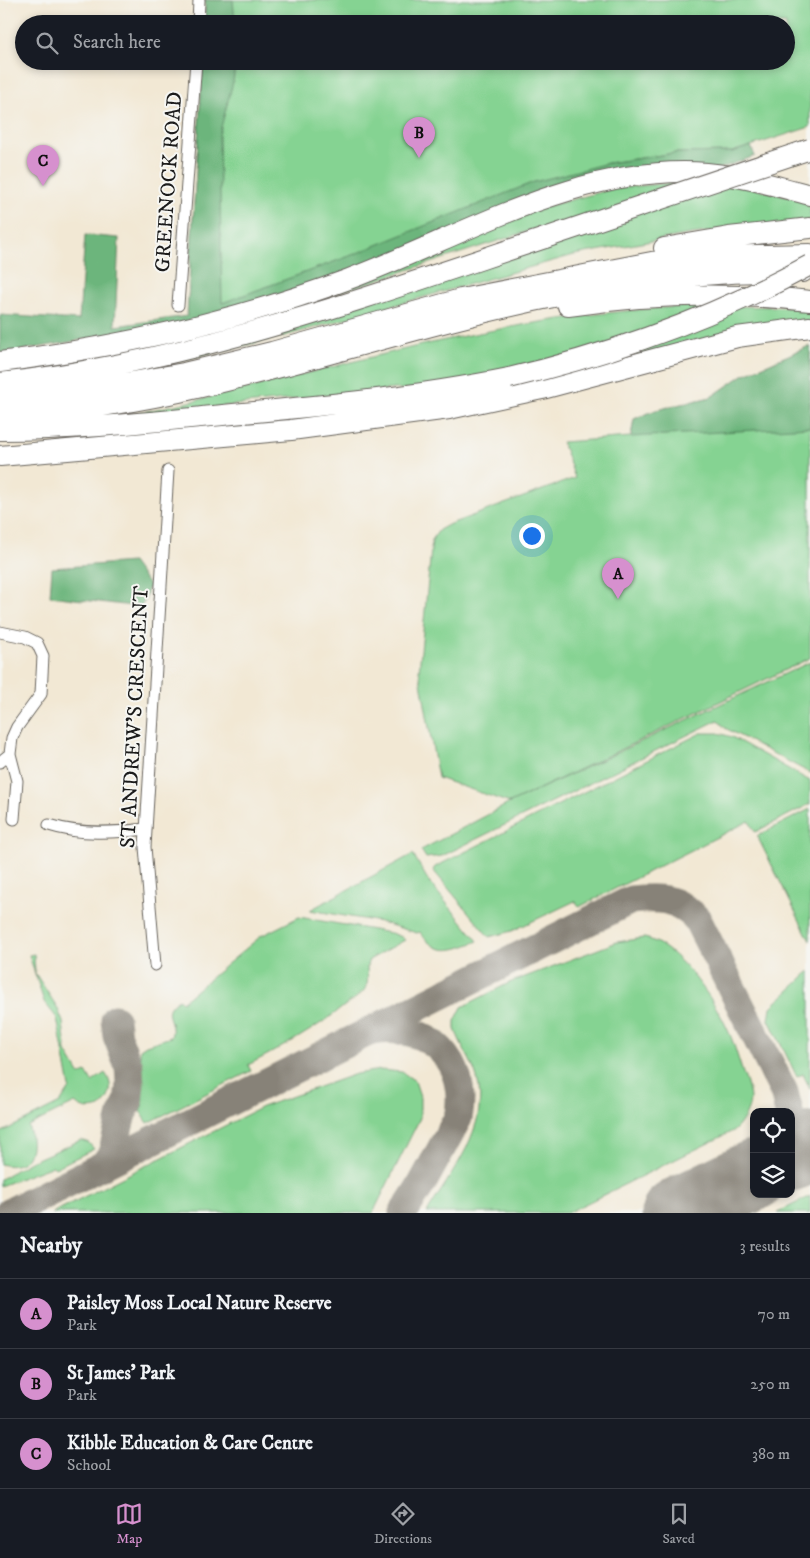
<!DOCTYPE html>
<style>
body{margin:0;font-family:"IM FELL DW Pica",serif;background:#242831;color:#f1f3f6}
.controls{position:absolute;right:15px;bottom:15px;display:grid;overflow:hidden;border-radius:10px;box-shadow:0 2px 8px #0003}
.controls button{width:45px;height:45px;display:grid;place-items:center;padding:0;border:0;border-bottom:1px solid #363941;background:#171b24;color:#f1f3f6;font:25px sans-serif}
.you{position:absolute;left:531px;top:535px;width:18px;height:18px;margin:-12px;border:4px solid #fff;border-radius:50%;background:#1a73e8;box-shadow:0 0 0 8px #1a73e833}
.badge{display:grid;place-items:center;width:32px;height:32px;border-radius:50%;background:#d690ce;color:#111;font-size:16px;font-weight:700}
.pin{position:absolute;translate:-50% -41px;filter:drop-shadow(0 1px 2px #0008)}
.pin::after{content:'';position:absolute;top:26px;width:18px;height:15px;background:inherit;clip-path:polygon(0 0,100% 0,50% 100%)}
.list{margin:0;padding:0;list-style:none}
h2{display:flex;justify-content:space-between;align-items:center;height:65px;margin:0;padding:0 20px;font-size:21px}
h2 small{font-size:16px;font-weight:400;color:#9ea1a6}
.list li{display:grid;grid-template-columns:32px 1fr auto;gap:15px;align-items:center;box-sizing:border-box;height:70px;padding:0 20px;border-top:1px solid #363941}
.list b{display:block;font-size:19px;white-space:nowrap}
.list p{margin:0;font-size:16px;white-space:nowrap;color:#9ea1a6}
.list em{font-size:16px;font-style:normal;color:#9ea1a6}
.icon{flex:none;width:28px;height:28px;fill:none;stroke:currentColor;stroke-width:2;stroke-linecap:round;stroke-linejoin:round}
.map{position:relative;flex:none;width:810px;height:1213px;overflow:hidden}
.search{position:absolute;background:#171b24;box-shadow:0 2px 8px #0003;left:15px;right:15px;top:15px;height:55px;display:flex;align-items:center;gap:12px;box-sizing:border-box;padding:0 18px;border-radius:28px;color:#9ea1a6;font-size:19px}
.sheet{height:275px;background:#171b24}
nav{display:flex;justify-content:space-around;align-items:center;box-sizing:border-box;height:70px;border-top:1px solid #363941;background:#171b24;font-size:14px;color:#9ea1a6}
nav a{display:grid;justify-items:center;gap:2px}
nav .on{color:#d690ce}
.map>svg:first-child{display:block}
</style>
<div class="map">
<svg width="810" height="1213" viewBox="0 0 810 1213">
<rect width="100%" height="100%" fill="#f6f6f2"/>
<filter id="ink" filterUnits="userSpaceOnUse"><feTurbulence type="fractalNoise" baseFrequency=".02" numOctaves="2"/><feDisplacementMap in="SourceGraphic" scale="10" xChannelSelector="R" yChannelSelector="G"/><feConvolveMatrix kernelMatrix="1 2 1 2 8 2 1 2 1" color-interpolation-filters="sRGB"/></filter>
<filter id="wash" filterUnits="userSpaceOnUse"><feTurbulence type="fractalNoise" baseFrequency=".0096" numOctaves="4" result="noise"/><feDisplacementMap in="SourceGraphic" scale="20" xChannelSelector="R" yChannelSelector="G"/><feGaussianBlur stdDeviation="1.12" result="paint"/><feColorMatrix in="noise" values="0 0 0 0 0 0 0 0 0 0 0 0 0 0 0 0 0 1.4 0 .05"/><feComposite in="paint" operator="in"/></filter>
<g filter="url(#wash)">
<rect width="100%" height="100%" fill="#f2e8d4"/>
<path fill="#85d392" stroke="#507857" d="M205,0H810V127L732,152L675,153L608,163L187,316L203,61H786V24H205Z
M671,183L734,184L810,201V220L691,234L574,255L281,337L159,365L545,238L541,227L315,300L525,212L616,188Z
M696,306L810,307V321L513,390L395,389L115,417C212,400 306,372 401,350C498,327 597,310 696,306Z
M807,347H810V658L510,803L438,778L419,671L432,540L439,530L450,524L575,478L562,442L631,437L634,419L656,410L711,397L743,375Z
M810,662V773L725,728L718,720L442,856L426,858L421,850L508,804Z
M701,733H718L732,737L810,781V804L755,832L749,821L579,907L575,901L512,931L489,937L433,870L435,867Z
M810,809V941L757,836Z
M413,854L429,882L478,941C453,951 437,957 420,932L417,933L380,922L310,910Z
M299,917L391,933L402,937L405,940L369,960C364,969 371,979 365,989C361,995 353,1000 347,1004C316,1029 283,1047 248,1065L251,1071L148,1123L140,1111L143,1104L140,1049L146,1045L171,1037C177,1019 157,1013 179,999L182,1002L261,936Z
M644,938C675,943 713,998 726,1026C733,1039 737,1055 742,1070C745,1079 750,1089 750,1099C750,1110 743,1122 735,1130L567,1213H427C450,1174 491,1126 477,1078C472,1061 461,1046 455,1029V1021L462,1007L509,983L617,942Z
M34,954L35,973L57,1007L63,1022L66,1051L80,1075L86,1072L92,1082L105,1073C114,1085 111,1098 100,1107C90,1110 83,1110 75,1103L28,1126C37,1149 28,1172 0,1164V1133L60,1103L70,1088L57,1018L44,1002L29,955Z
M810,971V1089L803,1074L797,1077L769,1020L771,1007Z
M380,1070L402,1072L415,1081L420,1096V1118L373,1213H52L262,1107L356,1074Z
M81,1140L89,1143L94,1149L55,1168L53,1166L0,1186V1179L30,1162Z
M810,1196V1213H777Z"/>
<path fill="#6cb57c" stroke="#44684c" d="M205,0H233L235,24H205Z
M203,61H236L233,82L219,135L222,303L347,257L534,182L608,163L675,153L732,152L751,146L755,156L719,169L642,170L312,285L214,317L0,354V315L79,320L85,235L119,238L115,326L187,316Z
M807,347H810V427L631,437L634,419L656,410L711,397L743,375Z
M132,562L149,585L145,601L140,607L50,596L52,568Z"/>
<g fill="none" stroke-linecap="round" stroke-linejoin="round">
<path stroke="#878278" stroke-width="29" d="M373,1031C428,1021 470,1062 458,1118L423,1182L403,1213
M103,1166L112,1154L122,1114L128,1103L130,1084L129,1067L117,1036L115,1019
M8,1213L631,900C659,897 676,897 697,919L784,1092L789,1112"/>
<path stroke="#878278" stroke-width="71" d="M791,1156L810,1147
M677,1213L754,1175"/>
</g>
</g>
<g filter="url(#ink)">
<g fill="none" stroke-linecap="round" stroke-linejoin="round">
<defs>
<path id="street" d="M198,24L199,0
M178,305L196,61
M0,632L25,637L37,643L43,656L41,694L17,727L12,738L10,754L17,781L14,819
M0,762L10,754
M49,825C80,835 114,833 145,829
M155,965L145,847L168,471"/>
<path id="highway" d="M664,248L729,237L810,228
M568,306C648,294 729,292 810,301
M0,362C119,347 236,321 349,279C464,236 580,163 707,173C742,176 776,186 810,195
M0,383C187,363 367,297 545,238
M0,398L87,390L184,373L272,352L461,299L662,260L715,256L810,254
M0,415C155,411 302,359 450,321C566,291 683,269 803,272
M0,430C75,430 149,422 223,415C319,406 415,397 509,378
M0,456L291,430L449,409L542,389L737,337L810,327"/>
</defs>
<use href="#street" stroke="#67635c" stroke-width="13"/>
<use href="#highway" stroke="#67635c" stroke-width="22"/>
<use href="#street" stroke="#fff" stroke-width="11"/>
<use href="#highway" stroke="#fff" stroke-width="20"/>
<defs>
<path id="highway-bridge" d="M545,238L810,149
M509,378C615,353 715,317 810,265"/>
</defs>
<use href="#highway-bridge" stroke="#67635c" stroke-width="22" stroke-linecap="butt"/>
<use href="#highway-bridge" stroke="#fff" stroke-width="20"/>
</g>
</g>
<g text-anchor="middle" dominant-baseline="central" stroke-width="4" stroke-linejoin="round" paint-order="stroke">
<g font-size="21" fill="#1c1c1c" stroke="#f6f6f2">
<text transform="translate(169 182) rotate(-86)">GREENOCK ROAD</text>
<text transform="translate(135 717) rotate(-87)">ST ANDREW'S CRESCENT</text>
</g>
</g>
</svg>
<div class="controls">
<button><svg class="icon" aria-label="locate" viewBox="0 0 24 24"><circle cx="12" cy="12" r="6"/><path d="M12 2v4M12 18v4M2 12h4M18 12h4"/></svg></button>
<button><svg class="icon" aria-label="layers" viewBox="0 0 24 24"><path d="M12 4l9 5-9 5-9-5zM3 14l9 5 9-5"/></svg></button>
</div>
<div class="you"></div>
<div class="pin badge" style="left:618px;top:599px">A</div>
<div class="pin badge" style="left:419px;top:158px">B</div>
<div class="pin badge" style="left:43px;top:186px">C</div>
<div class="search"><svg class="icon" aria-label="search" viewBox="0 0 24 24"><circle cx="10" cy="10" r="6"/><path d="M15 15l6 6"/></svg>Search here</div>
</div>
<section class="sheet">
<h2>Nearby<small>3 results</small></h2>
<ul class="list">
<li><span class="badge">A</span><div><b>Paisley Moss Local Nature Reserve</b><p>Park</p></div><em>70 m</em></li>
<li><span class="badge">B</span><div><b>St James' Park</b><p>Park</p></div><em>250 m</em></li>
<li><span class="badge">C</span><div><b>Kibble Education &amp; Care Centre</b><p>School</p></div><em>380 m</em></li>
</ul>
</section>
<nav>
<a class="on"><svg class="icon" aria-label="map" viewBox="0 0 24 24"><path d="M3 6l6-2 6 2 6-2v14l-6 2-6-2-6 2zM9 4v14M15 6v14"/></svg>Map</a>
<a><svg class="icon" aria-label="directions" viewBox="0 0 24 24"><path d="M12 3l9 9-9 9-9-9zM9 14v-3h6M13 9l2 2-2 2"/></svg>Directions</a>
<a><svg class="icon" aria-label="saved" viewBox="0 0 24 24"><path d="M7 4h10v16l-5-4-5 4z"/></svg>Saved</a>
</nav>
